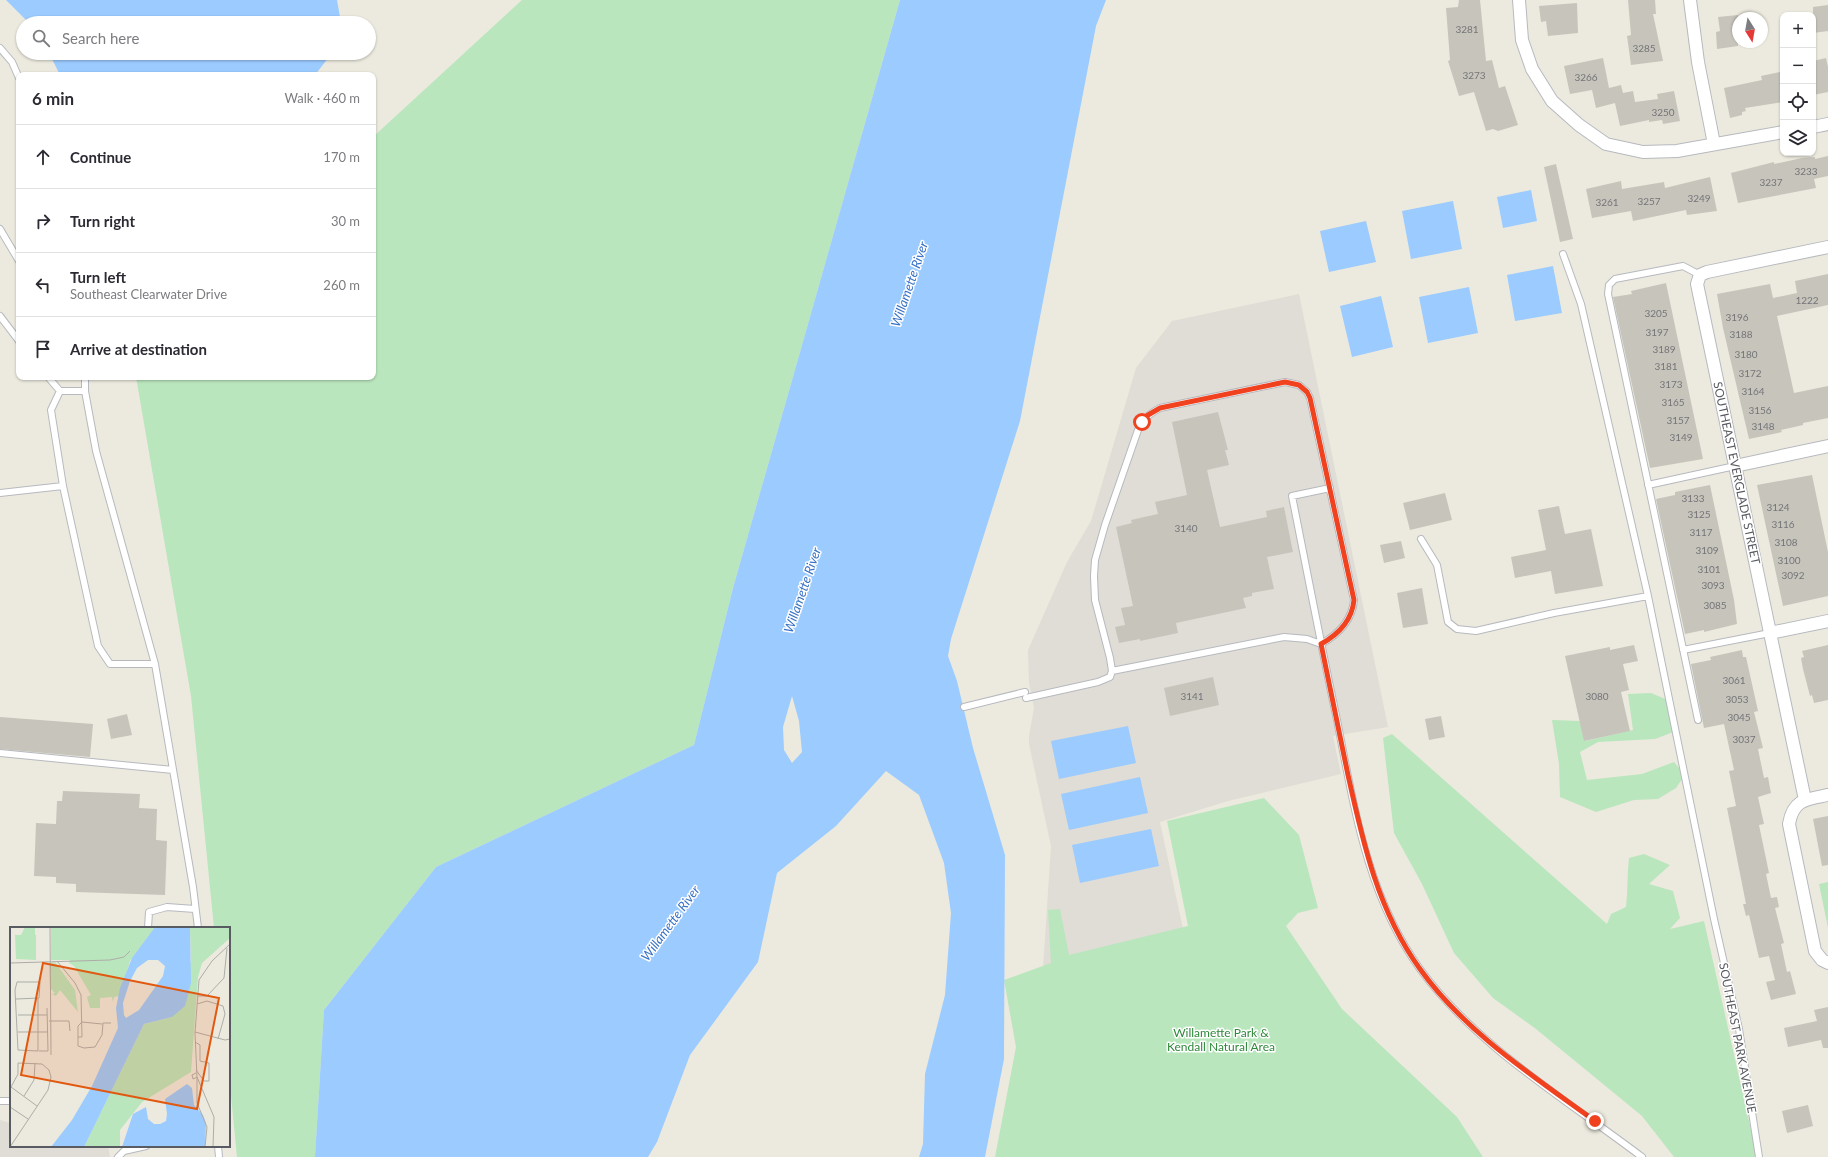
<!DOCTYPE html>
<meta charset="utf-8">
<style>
body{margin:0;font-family:Lato,sans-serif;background:#f2f2f3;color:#2b2b33}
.controls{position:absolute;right:12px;top:12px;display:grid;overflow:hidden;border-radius:8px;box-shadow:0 1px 3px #0004}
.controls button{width:36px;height:36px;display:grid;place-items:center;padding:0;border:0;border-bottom:1px solid #e1e1e2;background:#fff;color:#2b2b33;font:20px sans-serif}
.compass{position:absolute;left:1732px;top:12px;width:36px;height:36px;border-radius:50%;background:#fff;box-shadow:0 1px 3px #0004;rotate:169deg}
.stop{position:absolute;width:12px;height:12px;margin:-9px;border:3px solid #f1421f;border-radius:50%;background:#fff}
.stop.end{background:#f1421f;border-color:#fff;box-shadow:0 1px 4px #0008}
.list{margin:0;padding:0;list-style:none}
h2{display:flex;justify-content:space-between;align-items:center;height:52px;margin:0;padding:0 16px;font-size:17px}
h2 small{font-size:13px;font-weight:400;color:#7c7c81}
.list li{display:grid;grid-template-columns:26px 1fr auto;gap:12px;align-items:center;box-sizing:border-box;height:64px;padding:0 16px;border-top:1px solid #e1e1e2}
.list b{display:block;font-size:15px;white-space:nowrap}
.list p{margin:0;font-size:13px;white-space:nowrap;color:#7c7c81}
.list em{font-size:13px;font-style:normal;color:#7c7c81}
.icon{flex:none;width:22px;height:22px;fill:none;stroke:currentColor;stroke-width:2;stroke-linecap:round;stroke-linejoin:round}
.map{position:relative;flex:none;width:1828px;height:1157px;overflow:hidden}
.search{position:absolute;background:#fff;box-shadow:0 1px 3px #0004;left:16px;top:16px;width:360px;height:44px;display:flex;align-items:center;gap:10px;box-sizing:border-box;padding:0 14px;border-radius:22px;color:#7c7c81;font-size:15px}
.panel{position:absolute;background:#fff;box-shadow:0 1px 3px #0004;left:16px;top:72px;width:360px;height:308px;border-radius:8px}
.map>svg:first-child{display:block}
</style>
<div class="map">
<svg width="1828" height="1157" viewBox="0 0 1828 1157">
<rect width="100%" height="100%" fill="#eceade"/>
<path fill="#dfddd6" d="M1299,294L1388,727L1333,736L1341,774L1228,801L1160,822L1188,952L1043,968L1051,846L1029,744V736L1034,708L1029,683L1028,650L1067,562L1091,521L1136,368L1172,321Z
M0,1120L11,1123V1146H108L110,1157H0Z"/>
<path fill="#b9e6bd" d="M522,0H900L733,588L694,745L436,867L324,1010L315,1157H237L229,1075V928H214L191,696L136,377H373V137Z
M1651,693L1670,701L1676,731L1655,739L1598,742L1580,752L1587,780L1642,774L1674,762L1685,775L1676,788L1658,799L1634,800L1596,812L1560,797L1559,764L1552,720L1580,721L1585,741L1633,730L1628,694Z
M1392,734L1607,924L1611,914L1626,907C1628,891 1627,874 1629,858L1644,854L1670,865L1649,884L1673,891L1680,918L1670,929L1704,921L1757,1157H1674L1642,1116L1536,1029L1493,998L1454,953L1422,884L1394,833L1383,738Z
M1264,798L1299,835L1318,908L1298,913L1286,926L1342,1009L1457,1117L1483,1157H995L1016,1047L1004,980L1051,963L1048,910L1060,909L1069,955L1188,926L1167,821Z
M1828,882V928L1819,884Z"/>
<path fill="#9bcbff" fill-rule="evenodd" d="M6,0H337L341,23H29Z
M900,0H1106L1096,26L1020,421L951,639L948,656L957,681L973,748L1005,855L1004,1059L985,1157H919L923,1144L925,1074L945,995L951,913L944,863L919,795L886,771L836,826L777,873L758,962L690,1055L657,1142L648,1157H315L324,1010L436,867L694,745L733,588ZM792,696L799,721L802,752L792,763L784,750L783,727Z
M49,53H332L315,75H60Z
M1531,190L1537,221L1503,228L1497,197Z
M1453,201L1462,249L1411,259L1402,211Z
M1366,221L1376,262L1329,272L1320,231Z
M1553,266L1562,313L1515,321L1507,275Z
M1469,287L1478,333L1428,343L1419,297Z
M1381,296L1393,347L1352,357L1340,306Z
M1128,726L1136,763L1059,779L1051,741Z
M1140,777L1148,813L1069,830L1061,794Z
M1151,829L1159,866L1080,883L1072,845Z"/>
<path fill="#c7c4bc" d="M1459,0H1480L1486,61L1492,60L1499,88L1505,86L1518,125L1498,131L1493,129L1486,131L1474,92L1459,96L1448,61L1450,60L1446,8L1458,7Z
M1628,0H1655L1656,14H1653L1663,61L1631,65L1627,36L1631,35Z
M1577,3L1578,33L1548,36L1546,21L1541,22L1539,6Z
M1828,5V31L1813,33V7Z
M1738,15V46L1717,49L1716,32L1720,31L1718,17Z
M1603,58L1609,88L1621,85L1623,93L1633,91L1635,102L1658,99L1657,94L1674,91L1680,121L1663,124L1662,120L1649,122V120L1620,126L1615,103L1596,108L1592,90L1570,94L1564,66Z
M1826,58L1828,67V92L1813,95V61Z
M1780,72L1783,85V102L1745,108L1746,111L1742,112V115L1730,118L1724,88L1762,80L1761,76Z
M1828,156V176L1814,179L1816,188L1738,203L1731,173L1774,162V164L1802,158L1815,157V159Z
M1556,164L1573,239L1560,242L1544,167Z
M1710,177L1717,211L1687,215L1686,210L1633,221L1631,211L1592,218L1586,189L1621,181L1622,189L1664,182L1665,188Z
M1828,274V305L1777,316L1794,393L1828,386V418L1803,423V425L1781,430L1782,432L1749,439L1723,328L1717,294L1770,284L1773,298L1797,293L1795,281Z
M1666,283L1703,459L1650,468L1613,297L1632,294L1631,291Z
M1218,412L1228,450H1225L1229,465L1207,470L1220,527L1267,517L1266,511L1284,507L1293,552L1267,557L1274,589L1252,593V596L1243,598L1246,608L1176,623L1178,633L1140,641V639L1119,643L1115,627L1125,625L1121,608L1133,606L1116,527L1132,523L1131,520L1158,514L1155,502L1187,495L1172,422Z
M1812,475L1828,552V596L1783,606L1757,485Z
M1710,485L1734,600L1737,624L1704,632V630L1685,634L1656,499L1675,495V492Z
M1445,493L1452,520L1410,530L1403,503Z
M1559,506L1565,534L1591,529L1603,586L1555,594L1551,571L1515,578L1511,557L1546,550L1538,510Z
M1401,541L1405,558L1384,563L1380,545Z
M1422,588L1428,624L1403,628L1397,593Z
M1634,645L1638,661L1623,664L1629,690L1621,692L1630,731L1584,741L1565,656L1610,647V650Z
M1828,645V700L1814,703L1812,695L1810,696L1803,669L1801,658L1804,657L1802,651Z
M1742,650L1743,657H1746L1758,711L1754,712L1763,748L1758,749L1764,778L1768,777L1771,793L1758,797L1764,824L1759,825L1769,873L1766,874L1771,898L1777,897L1779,907L1775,908L1784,943L1781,944L1787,972L1790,971L1796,994L1771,1000L1766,982L1775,980L1769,956L1759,958L1749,915L1746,916L1743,904H1746L1727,808L1736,806L1729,771L1734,770L1724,724L1704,728L1691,664L1711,660L1710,657Z
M1213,677L1219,705L1170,716L1164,688Z
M127,714L132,735L111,739L107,719Z
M1441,716L1445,737L1429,740L1425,719Z
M0,717L93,724L90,757L0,749Z
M63,791L140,794L139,808L157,809L156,840L167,841L165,895L76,892V884L56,883V877L34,876L36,823L56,824L57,801H62Z
M1828,816V865L1822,866L1813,819Z
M1828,1007V1048H1823L1821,1040L1788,1047L1784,1028L1817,1021L1814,1010Z
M1808,1105L1813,1126L1787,1133L1782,1111Z"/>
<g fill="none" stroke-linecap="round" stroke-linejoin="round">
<defs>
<path id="service" d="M0,48L12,62L19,78
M0,229L19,261
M1563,254L1581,304L1648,596L1714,919L1739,1029L1759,1157
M0,316L19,341
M48,377L60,391H85
M85,377V391L96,451L155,664L193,887L198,928
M60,391L51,410L63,486
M1648,485L1735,466
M1330,488L1292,496C1307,571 1321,645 1337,720C1354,806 1367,896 1420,969C1476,1046 1567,1100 1642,1157
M0,493L63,486L98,646L110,664H155
M1421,539L1437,565L1448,622L1457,629L1476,631L1554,613L1648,596
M1683,650L1770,633
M1112,671L1284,637L1307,639L1321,644
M1026,698L1098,682L1110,677L1112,671L1110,658L1095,600L1094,576L1095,560L1105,525L1138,430C1143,419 1149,414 1160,408L1285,382L1299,385L1307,392L1310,398L1354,600C1352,621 1339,634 1321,644
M964,707L1025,692
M1698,720L1608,294L1609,285L1615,279L1683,266L1700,275
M0,753L173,770
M148,928L149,912L167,907L195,909
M0,1101H11
M218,1146L219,1157
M118,1157L124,1151L146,1146"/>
<path id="minor" d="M1519,0L1522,40L1532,69L1552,101L1579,125L1606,144L1643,152L1677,151L1783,132
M1690,0L1698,62L1714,144
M1813,127L1828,124
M1735,466L1828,446
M1770,633L1828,621
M1828,795C1807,799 1793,799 1789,824L1815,951L1822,960L1828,963
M1805,800L1697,284L1700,275L1707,272L1828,247"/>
</defs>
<use href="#service" stroke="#b7b9bf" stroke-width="8"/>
<use href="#minor" stroke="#b7b9bf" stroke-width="14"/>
<use href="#service" stroke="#fff" stroke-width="6"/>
<use href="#minor" stroke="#fff" stroke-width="12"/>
</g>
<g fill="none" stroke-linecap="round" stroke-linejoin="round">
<path stroke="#f1421f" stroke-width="5" d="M1142,422L1148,415L1160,408L1285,382L1299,385L1307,392L1310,398L1354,600C1352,621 1339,634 1321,644C1330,688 1339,731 1348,775C1363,843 1378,911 1420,969C1465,1032 1533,1076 1595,1121"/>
</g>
<g text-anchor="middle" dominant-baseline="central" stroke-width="3" stroke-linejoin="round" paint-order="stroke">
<g font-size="10" fill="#747578">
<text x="1467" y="29">3281</text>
<text x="1644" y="48">3285</text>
<text x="1474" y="75">3273</text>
<text x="1586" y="77">3266</text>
<text x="1663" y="112">3250</text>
<text x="1806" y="171">3233</text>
<text x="1771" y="182">3237</text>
<text x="1699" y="198">3249</text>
<text x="1649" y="201">3257</text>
<text x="1607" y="202">3261</text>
<text x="1807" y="300">1222</text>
<text x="1656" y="313">3205</text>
<text x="1737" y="317">3196</text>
<text x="1657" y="332">3197</text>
<text x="1741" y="334">3188</text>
<text x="1664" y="349">3189</text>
<text x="1746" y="354">3180</text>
<text x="1666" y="366">3181</text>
<text x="1750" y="373">3172</text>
<text x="1671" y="384">3173</text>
<text x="1753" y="391">3164</text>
<text x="1673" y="402">3165</text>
<text x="1760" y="410">3156</text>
<text x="1678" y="420">3157</text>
<text x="1763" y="426">3148</text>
<text x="1681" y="437">3149</text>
<text x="1693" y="498">3133</text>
<text x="1778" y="507">3124</text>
<text x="1699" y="514">3125</text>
<text x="1783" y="524">3116</text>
<text x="1186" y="528">3140</text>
<text x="1701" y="532">3117</text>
<text x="1786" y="542">3108</text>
<text x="1707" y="550">3109</text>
<text x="1789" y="560">3100</text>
<text x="1709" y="569">3101</text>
<text x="1793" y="575">3092</text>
<text x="1713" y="585">3093</text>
<text x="1715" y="605">3085</text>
<text x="1734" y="680">3061</text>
<text x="1192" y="696">3141</text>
<text x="1597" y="696">3080</text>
<text x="1737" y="699">3053</text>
<text x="1739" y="717">3045</text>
<text x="1744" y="739">3037</text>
</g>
<g font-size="12" fill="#585b61" stroke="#fff">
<text transform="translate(1737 473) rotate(78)">SOUTHEAST EVERGLADE STREET</text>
<text transform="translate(1738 1038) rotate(79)">SOUTHEAST PARK AVENUE</text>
</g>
<g font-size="12" fill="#30873c" stroke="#fff">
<text x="1221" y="1032">Willamette Park &amp;<tspan x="1221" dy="14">Kendall Natural Area</tspan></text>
</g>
<g font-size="13" font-style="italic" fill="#3972c7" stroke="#fff">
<text transform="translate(909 284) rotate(-71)">Willamette River</text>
<text transform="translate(802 590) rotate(-71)">Willamette River</text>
<text transform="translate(670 923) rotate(-54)">Willamette River</text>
</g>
</g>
<g transform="translate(10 927)">
<rect width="220" height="220" fill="#eceade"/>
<path d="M15,0H25V8H11ZM41,0H145L120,34L109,69L104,70L103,75L102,70L90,71V81H80L77,70L81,68L64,39L59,36L60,33H41ZM180,0H220V11L192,36L188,50L181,145L132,175L110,203V220H74L134,97L162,90L181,34ZM5,8H26V33L6,32ZM45,35L65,63L68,85L50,63L46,69L42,67L45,66L40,61L39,36Z" fill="#b9e6bd"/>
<path d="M145,0H180L181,56L175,79L162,90L134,97L74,220H41L62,193L82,159L108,101L106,81L110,61L122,31ZM138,33H148L155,39L153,49L129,83L116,91L114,88L113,76L120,54L127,41ZM177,157L182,161L184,178L193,188L196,196L195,220H112L123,187L136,180L138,192L144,197H150L156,194L157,187L155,172Z" fill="#9bcbff" fill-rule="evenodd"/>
<path fill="none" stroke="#adada8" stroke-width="1" d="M40,0L41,128M47,34L65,56L71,68L72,110H68M0,36L100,33L114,30L120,24M188,69H197L214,51L217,21M6,72L29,71L30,55H7L5,63L8,123L28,124V71M187,77L197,74L213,79L215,87L208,112M8,88H37M39,94H59L60,104M72,95L68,99V119L74,121L85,120L92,108L93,96H101M72,95L92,97M8,105H37M185,105L215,113L220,112M185,115L190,118V134L199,136V154H194L186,143M29,124H38L37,81M186,146L182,148L183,152L187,150L185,106L189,53L202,34L220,17M187,150L204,190L203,220M187,151V176L197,200L195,220M1,160L27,179M14,169L24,153L25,136M0,180L18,192M0,220L38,163L41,150L39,143L32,137L8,136V147L1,160"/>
<path fill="#e15910" fill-opacity="0.15" stroke="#e15910" stroke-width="2" d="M33,36L209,71L187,182L11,148Z"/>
<rect width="220" height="220" fill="none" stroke="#585b61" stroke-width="2"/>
</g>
</svg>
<div class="controls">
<button>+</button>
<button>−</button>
<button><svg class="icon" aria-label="locate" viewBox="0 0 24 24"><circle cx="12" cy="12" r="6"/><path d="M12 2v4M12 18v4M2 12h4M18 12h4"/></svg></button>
<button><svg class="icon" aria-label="layers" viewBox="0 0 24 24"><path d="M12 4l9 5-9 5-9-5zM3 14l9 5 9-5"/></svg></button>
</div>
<svg class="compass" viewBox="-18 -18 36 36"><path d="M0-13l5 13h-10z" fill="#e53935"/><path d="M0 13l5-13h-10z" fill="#7c7c81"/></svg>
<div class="stop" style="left:1142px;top:422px"></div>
<div class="stop end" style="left:1595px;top:1121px"></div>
<div class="search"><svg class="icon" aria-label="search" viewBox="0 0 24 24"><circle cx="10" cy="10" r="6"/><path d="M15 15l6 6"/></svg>Search here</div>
<section class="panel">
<h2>6 min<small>Walk · 460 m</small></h2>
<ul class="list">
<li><svg class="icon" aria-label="ahead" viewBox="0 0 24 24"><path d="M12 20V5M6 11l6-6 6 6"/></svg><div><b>Continue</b></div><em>170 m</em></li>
<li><svg class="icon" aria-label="right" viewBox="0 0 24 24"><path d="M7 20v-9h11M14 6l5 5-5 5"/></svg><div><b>Turn right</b></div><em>30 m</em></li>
<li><svg class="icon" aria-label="left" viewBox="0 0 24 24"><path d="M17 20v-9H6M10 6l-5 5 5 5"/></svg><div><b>Turn left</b><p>Southeast Clearwater Drive</p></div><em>260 m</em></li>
<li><svg class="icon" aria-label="arrive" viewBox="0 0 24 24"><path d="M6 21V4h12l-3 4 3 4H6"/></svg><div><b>Arrive at destination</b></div></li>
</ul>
</section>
</div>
